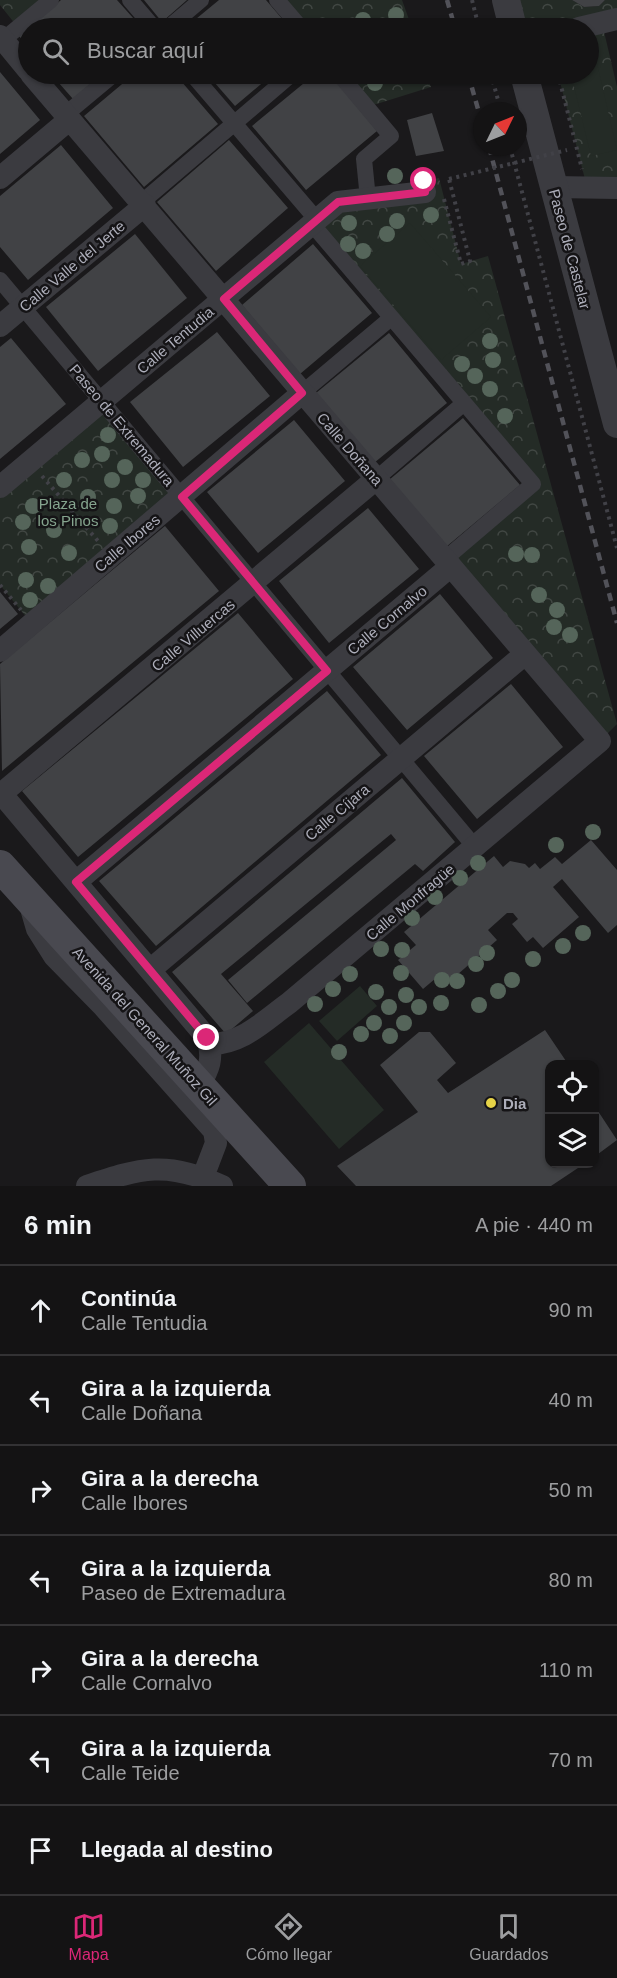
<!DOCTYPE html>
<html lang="es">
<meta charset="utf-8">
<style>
body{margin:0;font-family:Helvetica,sans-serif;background:#1d1c1d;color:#f1f3f6}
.controls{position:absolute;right:18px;bottom:18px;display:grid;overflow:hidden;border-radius:12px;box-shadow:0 2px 4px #0004}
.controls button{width:54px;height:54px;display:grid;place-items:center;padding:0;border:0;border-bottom:2px solid #333234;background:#141314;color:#f1f3f6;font:30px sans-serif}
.compass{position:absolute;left:473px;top:102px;width:54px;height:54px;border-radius:50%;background:#141314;box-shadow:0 2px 4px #0004;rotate:47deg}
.stop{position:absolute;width:18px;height:18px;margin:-14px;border:4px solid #db2777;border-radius:50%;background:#fff}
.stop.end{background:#db2777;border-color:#fff;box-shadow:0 2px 6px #0008}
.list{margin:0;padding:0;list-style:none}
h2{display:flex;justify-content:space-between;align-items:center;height:78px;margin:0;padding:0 24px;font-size:26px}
h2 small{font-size:20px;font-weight:400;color:#9d9ea0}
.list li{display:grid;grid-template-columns:39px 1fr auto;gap:18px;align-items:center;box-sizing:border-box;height:90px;padding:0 24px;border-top:2px solid #333234}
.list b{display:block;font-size:22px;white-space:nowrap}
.list p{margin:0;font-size:20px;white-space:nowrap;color:#9d9ea0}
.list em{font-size:20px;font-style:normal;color:#9d9ea0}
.icon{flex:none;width:33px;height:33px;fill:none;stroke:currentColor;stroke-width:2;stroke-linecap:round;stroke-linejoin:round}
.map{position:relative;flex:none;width:617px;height:1186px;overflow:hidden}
.search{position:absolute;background:#141314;box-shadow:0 2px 4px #0004;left:18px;right:18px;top:18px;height:66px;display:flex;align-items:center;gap:15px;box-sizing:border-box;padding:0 21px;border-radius:33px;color:#9d9ea0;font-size:22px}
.sheet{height:708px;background:#141314}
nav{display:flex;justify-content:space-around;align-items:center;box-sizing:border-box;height:84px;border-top:2px solid #333234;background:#141314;font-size:16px;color:#9d9ea0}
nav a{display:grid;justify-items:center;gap:3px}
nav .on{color:#db2777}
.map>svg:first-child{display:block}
</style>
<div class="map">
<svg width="617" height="1186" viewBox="0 0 617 1186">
<defs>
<pattern id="park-crowns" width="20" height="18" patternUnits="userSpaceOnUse" patternTransform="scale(1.5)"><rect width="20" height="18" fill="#242b26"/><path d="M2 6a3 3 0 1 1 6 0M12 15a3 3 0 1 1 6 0" fill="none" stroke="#414743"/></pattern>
</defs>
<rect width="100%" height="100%" fill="#1a191b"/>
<path fill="url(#park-crowns)" d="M0,0H48L16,25L0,5Z
M278,0H402L412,28H301Z
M506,0H572L584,7L599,6L605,0H617V19L602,23L617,87V188L587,187L558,74H588V28H513Z
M339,74H426L431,87L367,107Z
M439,178L461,264L488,256L617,724L600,741L445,559L533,484L312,224L338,202L425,191L424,181Z
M101,402L182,497L32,624L0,585V487Z"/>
<path fill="#242b26" d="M593,46L617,150L591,156L571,74H588L589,47Z
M410,223L491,317L441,360L360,266Z
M360,986L377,1006L337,1041L319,1021Z
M309,1023L384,1110L339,1149L264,1062Z"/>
<path fill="#414245" d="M61,0H117L142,28H28V47L19,36Z
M144,0H187L162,22Z
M219,0H266L290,28H185Z
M572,0H605L599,6L584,7Z
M0,72L40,120L0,154Z
M51,74H102L73,99Z
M134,74H175L218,124L144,187L84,116Z
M207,74H273L235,106Z
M315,74H330L377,131L306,190L252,126Z
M432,113L444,151L416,156L407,120Z
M229,140L288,208L216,271L157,202Z
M61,145L113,208L28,280L0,247V196Z
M135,234L187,298L98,371L46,307Z
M313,244L372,313L300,374L242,305Z
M217,332L270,396L183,467L130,402Z
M389,333L447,403L374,463L316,393Z
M11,338L66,404L0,459V347Z
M463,418L520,485L446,547L389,480Z
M294,420L345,481L258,553L207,492Z
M368,508L419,569L329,643L279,581Z
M165,526L219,591L2,771L0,664Z
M0,592L18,614L0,629Z
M440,594L493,658L407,730L353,667Z
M238,613L293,679L78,857L22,791Z
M511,684L563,747L477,819L424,756Z
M327,691L381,755L156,946L99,881Z
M402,778L455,842L423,871L415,864L247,1003L228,980L396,840L391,834L221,974L253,1011L226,1034L172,972Z
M591,840L617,870V925L608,933L562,879L553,887L579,917L543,948L533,937L527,942L512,924L518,919L513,913H507L488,930L497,940L449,982L442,973L423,989L398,960L416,945L404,932L494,856L503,867L510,861L525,864L529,868L535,863L540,869L555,857L562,864Z
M545,1030L568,1064H550V1164H584L551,1186H356L337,1166L418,1112L380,1065L419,1032H430L456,1063L437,1080L448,1093Z
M594,1105L617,1140L594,1157Z"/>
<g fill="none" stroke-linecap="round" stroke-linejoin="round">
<path stroke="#414147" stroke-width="4" stroke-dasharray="3 4.5" stroke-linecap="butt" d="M472,0L479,28
M491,74L501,111
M558,74L582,169
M510,147L617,548
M444,199L461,264L470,261L449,179
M42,476L98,541
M0,585L21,610"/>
<path stroke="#3b3b40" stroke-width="16" d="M130,0L154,28
M277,0L301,28
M168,28L201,0
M3,40L51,0
M192,74L317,220
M339,74L391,136L364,159L368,199
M66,114L114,74
M142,202L292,74
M312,224L533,484L445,559
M0,280L475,847
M302,393L391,318
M376,479L464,403"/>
<path stroke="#3b3b40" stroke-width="22" d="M579,28L617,19
M0,36L28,70
M31,74L600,741L289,1003C264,1021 241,1045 209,1044
M0,178L70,119
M553,187L617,188
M0,326L145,205
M0,487L338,202L425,192
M0,651L302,393
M0,792L207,1038C214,1058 209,1069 199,1086
M1,794L376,479
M76,882L451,566
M30,905L37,929L54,956L102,1005L214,1131L216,1143L203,1177
M150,970L525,654
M87,1186C141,1168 167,1160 222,1186"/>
<path stroke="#3b3b40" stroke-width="28" d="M506,0L513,28
M524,74L617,424"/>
<path stroke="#494950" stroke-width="32" d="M0,866L290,1186"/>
<path stroke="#525259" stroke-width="4.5" stroke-dasharray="8 6" stroke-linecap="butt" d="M447,0L455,28
M468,74L482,123
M489,147L617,623"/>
<path stroke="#414147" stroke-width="4" stroke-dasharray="3 4.5" stroke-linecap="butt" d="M449,179L567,150"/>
</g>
<g fill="#55655a">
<circle cx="396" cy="15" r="8"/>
<circle cx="363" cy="20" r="8"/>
<circle cx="375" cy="83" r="8"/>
<circle cx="395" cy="176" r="8"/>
<circle cx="431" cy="215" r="8"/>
<circle cx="397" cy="221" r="8"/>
<circle cx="349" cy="223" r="8"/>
<circle cx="387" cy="234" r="8"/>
<circle cx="348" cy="244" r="8"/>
<circle cx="363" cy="251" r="8"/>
<circle cx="490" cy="341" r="8"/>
<circle cx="493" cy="360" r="8"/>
<circle cx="462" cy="364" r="8"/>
<circle cx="475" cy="376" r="8"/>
<circle cx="490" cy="389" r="8"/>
<circle cx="505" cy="416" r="8"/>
<circle cx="108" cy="435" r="8"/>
<circle cx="102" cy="454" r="8"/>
<circle cx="82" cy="460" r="8"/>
<circle cx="125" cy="467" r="8"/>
<circle cx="64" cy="480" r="8"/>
<circle cx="112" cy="480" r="8"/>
<circle cx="143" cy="480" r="8"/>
<circle cx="138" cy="496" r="8"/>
<circle cx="88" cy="497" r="8"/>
<circle cx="33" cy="506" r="8"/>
<circle cx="114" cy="506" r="8"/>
<circle cx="23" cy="522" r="8"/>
<circle cx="110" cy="526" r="8"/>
<circle cx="54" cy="530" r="8"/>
<circle cx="29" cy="547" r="8"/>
<circle cx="69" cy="553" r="8"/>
<circle cx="516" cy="554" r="8"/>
<circle cx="532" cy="555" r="8"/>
<circle cx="26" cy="580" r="8"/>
<circle cx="48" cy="586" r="8"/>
<circle cx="539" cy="595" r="8"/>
<circle cx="30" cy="600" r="8"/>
<circle cx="557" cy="610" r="8"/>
<circle cx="554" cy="627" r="8"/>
<circle cx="570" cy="635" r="8"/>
<circle cx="593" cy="832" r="8"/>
<circle cx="556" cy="845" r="8"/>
<circle cx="478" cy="863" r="8"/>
<circle cx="460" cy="878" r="8"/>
<circle cx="435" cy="897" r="8"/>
<circle cx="412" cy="918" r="8"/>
<circle cx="583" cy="933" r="8"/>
<circle cx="563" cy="946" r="8"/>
<circle cx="381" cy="949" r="8"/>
<circle cx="402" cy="950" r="8"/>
<circle cx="487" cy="953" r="8"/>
<circle cx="533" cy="959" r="8"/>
<circle cx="476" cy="964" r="8"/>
<circle cx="401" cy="973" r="8"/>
<circle cx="350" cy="974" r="8"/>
<circle cx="442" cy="980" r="8"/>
<circle cx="512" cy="980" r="8"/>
<circle cx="457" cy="981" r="8"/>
<circle cx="333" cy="989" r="8"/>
<circle cx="498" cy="991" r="8"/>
<circle cx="376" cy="992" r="8"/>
<circle cx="406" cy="995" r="8"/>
<circle cx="441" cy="1003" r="8"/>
<circle cx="315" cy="1004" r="8"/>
<circle cx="479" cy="1005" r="8"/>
<circle cx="389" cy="1007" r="8"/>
<circle cx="419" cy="1007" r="8"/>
<circle cx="374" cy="1023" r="8"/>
<circle cx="404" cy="1023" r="8"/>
<circle cx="361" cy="1034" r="8"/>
<circle cx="390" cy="1036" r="8"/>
<circle cx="339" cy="1052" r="8"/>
</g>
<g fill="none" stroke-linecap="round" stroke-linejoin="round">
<path stroke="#db2777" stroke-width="8" d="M207,1038L76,882L327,671L182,497L302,393L224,299L338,202L425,192L424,181"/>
</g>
<circle fill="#e6d347" stroke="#151416" stroke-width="2" cx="491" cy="1103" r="6"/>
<g text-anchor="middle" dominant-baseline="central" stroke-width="5" stroke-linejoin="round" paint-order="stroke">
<g font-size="15" fill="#adaeba" stroke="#151416">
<text transform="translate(570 249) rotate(75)">Paseo de Castelar</text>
<text transform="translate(72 266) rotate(-40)">Calle Valle del Jerte</text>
<text transform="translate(175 340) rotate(-40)">Calle Tentudia</text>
<text transform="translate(122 425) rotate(50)">Paseo de Extremadura</text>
<text transform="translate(350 449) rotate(49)">Calle Doñana</text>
<text transform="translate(127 543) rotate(-40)">Calle Ibores</text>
<text transform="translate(387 620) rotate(-40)">Calle Cornalvo</text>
<text transform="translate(193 635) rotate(-40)">Calle Villuercas</text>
<text transform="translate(337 812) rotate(-40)">Calle Cíjara</text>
<text transform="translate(410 902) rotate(-40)">Calle Monfragüe</text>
<text transform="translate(145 1026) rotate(48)">Avenida del General Muñoz Gil</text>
</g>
<g font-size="15" fill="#85a48e" stroke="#151416">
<text x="68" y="503">Plaza de<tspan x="68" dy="17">los Pinos</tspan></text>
</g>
<g font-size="15" font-weight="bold" fill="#adaeba" stroke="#151416" text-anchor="start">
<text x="503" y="1103">Dia</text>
</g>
</g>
</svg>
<div class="controls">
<button><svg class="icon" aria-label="locate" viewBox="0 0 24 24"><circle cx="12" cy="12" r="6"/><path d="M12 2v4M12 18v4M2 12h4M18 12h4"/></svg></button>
<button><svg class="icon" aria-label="layers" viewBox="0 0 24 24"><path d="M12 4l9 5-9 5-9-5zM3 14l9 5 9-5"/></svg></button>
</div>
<svg class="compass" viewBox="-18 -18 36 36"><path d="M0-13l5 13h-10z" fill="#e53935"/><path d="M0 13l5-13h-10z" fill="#9d9ea0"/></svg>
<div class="stop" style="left:424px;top:181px"></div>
<div class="stop end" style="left:207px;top:1038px"></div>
<div class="search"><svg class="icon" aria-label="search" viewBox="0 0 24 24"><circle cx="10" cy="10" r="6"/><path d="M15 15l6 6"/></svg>Buscar aquí</div>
</div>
<section class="sheet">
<h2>6 min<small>A pie · 440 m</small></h2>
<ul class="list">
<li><svg class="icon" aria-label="ahead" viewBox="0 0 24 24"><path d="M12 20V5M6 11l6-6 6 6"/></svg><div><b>Continúa</b><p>Calle Tentudia</p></div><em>90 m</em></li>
<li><svg class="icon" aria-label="left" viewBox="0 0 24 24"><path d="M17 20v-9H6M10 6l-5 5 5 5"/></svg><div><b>Gira a la izquierda</b><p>Calle Doñana</p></div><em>40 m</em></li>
<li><svg class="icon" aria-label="right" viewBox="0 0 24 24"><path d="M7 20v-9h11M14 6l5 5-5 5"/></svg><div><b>Gira a la derecha</b><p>Calle Ibores</p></div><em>50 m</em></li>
<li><svg class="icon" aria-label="left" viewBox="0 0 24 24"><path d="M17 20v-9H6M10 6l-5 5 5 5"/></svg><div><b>Gira a la izquierda</b><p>Paseo de Extremadura</p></div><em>80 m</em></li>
<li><svg class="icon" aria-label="right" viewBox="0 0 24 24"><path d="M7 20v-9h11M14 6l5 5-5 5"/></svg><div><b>Gira a la derecha</b><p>Calle Cornalvo</p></div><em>110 m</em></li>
<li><svg class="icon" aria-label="left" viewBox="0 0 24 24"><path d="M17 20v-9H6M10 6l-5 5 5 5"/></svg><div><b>Gira a la izquierda</b><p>Calle Teide</p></div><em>70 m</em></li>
<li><svg class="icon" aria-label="arrive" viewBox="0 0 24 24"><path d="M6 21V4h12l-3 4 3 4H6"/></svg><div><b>Llegada al destino</b></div></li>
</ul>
</section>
<nav>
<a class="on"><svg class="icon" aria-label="map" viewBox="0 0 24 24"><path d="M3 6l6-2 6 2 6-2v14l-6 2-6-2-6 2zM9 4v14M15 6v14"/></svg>Mapa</a>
<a><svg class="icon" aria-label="directions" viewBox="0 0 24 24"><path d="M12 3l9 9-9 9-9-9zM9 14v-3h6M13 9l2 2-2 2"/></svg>Cómo llegar</a>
<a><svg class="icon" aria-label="saved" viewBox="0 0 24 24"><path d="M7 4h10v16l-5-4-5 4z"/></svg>Guardados</a>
</nav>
